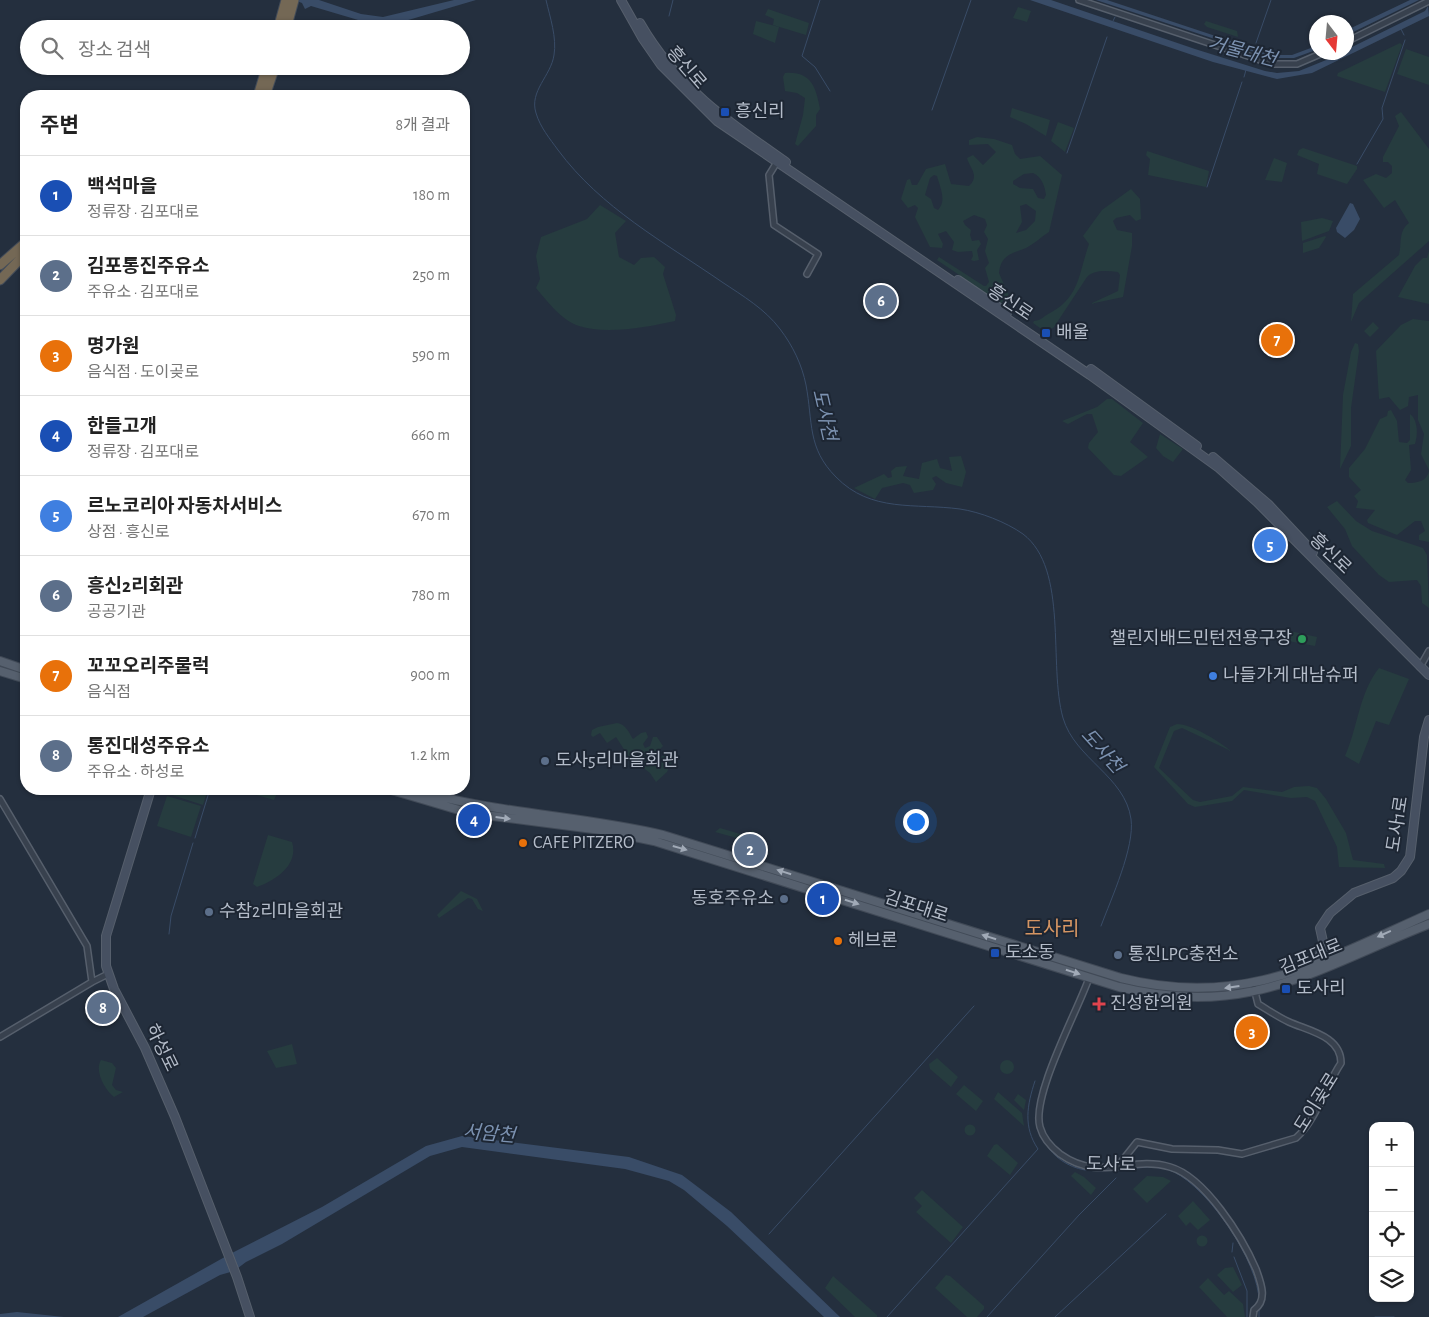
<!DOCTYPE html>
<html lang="ko">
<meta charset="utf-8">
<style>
body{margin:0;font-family:"Alegreya Sans","Noto Sans KR",sans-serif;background:#f2f2f2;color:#222}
.controls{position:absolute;right:15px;bottom:15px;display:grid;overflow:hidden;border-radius:10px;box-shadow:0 1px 4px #0004}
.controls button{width:45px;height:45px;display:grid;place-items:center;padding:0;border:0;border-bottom:1px solid #e0e0e0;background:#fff;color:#222;font:25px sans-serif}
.compass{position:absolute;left:1309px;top:15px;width:45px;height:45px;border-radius:50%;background:#fff;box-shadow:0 1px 4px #0004;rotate:164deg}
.you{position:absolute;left:915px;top:821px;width:18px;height:18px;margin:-12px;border:4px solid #fff;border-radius:50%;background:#1a73e8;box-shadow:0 0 0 8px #1a73e833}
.badge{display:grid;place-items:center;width:32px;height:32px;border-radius:50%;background:#516482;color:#fff;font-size:16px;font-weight:700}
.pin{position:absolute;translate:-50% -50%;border:2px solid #fff;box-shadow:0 1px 5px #0006}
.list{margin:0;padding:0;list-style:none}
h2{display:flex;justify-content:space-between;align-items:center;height:65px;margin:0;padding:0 20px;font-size:21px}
h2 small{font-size:16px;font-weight:400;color:#767676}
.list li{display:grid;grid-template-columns:32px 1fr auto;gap:15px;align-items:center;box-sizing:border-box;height:80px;padding:0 20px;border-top:1px solid #e0e0e0}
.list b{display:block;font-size:19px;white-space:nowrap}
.list p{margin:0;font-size:16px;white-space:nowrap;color:#767676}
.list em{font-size:16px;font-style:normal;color:#767676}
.icon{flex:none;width:28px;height:28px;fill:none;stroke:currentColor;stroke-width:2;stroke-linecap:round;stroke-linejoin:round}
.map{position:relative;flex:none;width:1429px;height:1317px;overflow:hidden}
.search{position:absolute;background:#fff;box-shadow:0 1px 4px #0004;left:20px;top:20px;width:450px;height:55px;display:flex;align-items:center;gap:12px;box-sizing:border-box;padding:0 18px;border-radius:28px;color:#767676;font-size:19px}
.panel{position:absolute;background:#fff;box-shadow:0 1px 4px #0004;left:20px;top:90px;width:450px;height:705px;border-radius:20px}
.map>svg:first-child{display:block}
</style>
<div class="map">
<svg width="1429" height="1317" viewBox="0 0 1429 1317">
<rect width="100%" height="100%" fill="#242f3e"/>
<path fill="#263c3f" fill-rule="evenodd" d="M1018,7L1031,11L1027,22L1013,18Z
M768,9L809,23L806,35L773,25L774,19L765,15Z
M756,21L779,27L775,43L753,34Z
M1206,21L1237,31L1238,37L1207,27L1204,24Z
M1400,43L1402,45L1385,92L1337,76L1338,73Z
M1406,49L1429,57V85L1397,74Z
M785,73C811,71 816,87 820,109L816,115V126L798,146L795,144L803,115L805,98L797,93L785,91L783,77Z
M1012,108L1050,120L1046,136L1026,124L1010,117Z
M1401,112L1429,149V241L1359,303L1351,322L1353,294L1399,255C1402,244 1398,231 1409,223L1395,200L1384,208L1363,180L1376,174L1386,178L1392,173V166L1388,162H1383V157L1399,126L1395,116Z
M1058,122L1074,128L1065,152L1051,141Z
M977,137L994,139L1012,145L1015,154L1020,159L1040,156L1062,175L1049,232C1041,237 1034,244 1026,248C1012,254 1001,254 999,273L1009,296L1001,303L937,260L939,257L984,286H986L989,282L985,268L989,263L985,251L988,239L984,232L987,225L985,219L974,215L963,221L965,225L971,230L970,235L972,241L979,240L981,244L977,250L979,260L974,261L971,260L973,256L972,251L958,252L952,250L954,242L946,231L938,234L943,244L942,248L930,247L915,217L918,208L915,205L908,208L901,199L907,180L910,179L912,185H917L926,169L945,164L951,184L969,186C980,175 970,169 967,158L973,155L983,165L996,152L988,144L969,145V140ZM1033,173C1042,177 1045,187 1046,195L1044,199L1038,198L1033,189L1020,188L1013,184V181L1024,174ZM934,175L937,176C940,187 947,201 938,210L934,208L931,199L925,195L930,178ZM1026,204L1036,211L1035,221L1026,230L1016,233L1022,222L1020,206Z
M1303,148L1357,166V169L1347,184L1317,174L1319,164L1297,155L1299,150Z
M1147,151L1209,171L1206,187L1148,175L1150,159L1146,155Z
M1274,158L1287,163L1282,182L1265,180Z
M1131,189L1140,199L1141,219L1136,221L1130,215L1116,218L1113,221L1117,230L1132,233V246L1123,297L1090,304L1118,291L1120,275L1118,272C1107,271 1095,269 1087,277L1054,327L1047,333L1033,323L1034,321C1043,320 1043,316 1050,313C1080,297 1079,272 1089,244L1083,236L1102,210Z
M600,205L626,221L615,233L619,257L634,265L641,258L654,257L665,267L663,274L676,315L675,321C648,327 606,335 579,326C561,320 548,302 536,288L540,279L536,256L541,237L587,219Z
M1322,218L1333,221L1329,231L1302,241L1301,222Z
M1325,236L1326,237L1319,248L1303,253V243Z
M1429,251V304L1398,297L1415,266L1423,258H1427Z
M1413,319L1429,321V470L1421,454L1424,434L1418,420V395L1409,397L1408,406L1400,410L1389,397L1379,399L1376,351L1401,325Z
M1373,322L1379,328L1370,337L1364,331Z
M1355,343L1358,344L1359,351L1351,408V446L1340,469L1343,395L1351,352Z
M1107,399H1112L1143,423L1130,442L1148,457L1121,476L1114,475L1088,448L1089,443L1098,432L1092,414H1087L1068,424L1062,421L1097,407Z
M1391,410L1397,421L1399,442L1407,443L1410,440V414C1418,420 1418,434 1415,444L1409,445L1411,470L1405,480L1408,483C1418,483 1427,481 1429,471V542L1419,540V535L1425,531L1421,521H1415L1397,535L1368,523L1367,520L1375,510L1356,508L1358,501L1354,496L1361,490L1349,477V468L1365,449L1380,419L1387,416L1388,411Z
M1160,434L1183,449L1173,462L1163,456L1156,448Z
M961,456L966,472L962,487L946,483L936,476L932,478L936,484L933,490L914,493L910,485L903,483L882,488L875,499L854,488L884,474L888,478L892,477L891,471L896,467L907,466L903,476L919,479L922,463L937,459L940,468L952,471L949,457Z
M1337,501L1356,521L1372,531L1423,548L1427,555L1429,608L1422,603L1421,586L1417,580L1389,582L1379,575L1352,546L1345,529L1327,507Z
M1290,631L1317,637L1315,646L1288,641Z
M1379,668L1409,679L1389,725L1376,721L1359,764L1345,756C1358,727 1359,693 1379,668Z
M617,723C626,724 629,733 633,739L641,733L646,732L648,737L643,744L645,748L650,746L653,737H657L663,746L656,753L658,757L668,755L674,757L667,772L656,782L650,773L629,757L616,737L607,743L600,733L593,737L591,735L592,730L598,727Z
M1177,724C1192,724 1220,742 1231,751L1182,728L1174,731L1159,768L1193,800L1200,802L1232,796L1243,787L1282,792L1294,787L1309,786L1317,788L1326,799L1346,833L1353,860L1384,864L1385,868L1339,867L1337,847L1315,801L1307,797L1291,798L1244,790L1232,801L1195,807L1188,804L1154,767L1170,727Z
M197,789H208L203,805L169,794L180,790L193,792Z
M249,789H279L274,800L250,793Z
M167,796L201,806L191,837L157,826Z
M720,828L747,836L753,830L755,843L715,832Z
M268,835L292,842C299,865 276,880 257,887L253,884Z
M461,891L477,899L483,911L478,909L472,899L468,898L439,918L437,915Z
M292,1044L297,1064L276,1068L267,1051Z
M937,1058L958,1077L951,1087L930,1069L929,1064Z
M101,1060L112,1063L116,1068L112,1085L116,1090L123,1092L114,1097C105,1090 94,1071 101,1060Z
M1000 1067a7 7 0 1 1 14 0a7 7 0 1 1-14 0Z
M964,1085L983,1101L976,1111L956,1094Z
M998,1092L1022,1113L1024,1126L994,1099Z
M1018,1094L1026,1100L1024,1110L1014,1100Z
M964.5 1130a5.5 5.5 0 1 1 11 0a5.5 5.5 0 1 1-11 0Z
M997,1144L1018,1163L1010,1175L987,1156L994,1145Z
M1075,1172L1084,1177L1096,1188L1091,1195L1071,1176Z
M1147,1176L1163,1177L1171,1181L1147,1203L1133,1189Z
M922,1190L963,1227L951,1243L916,1212L922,1206L914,1198Z
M1193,1201L1210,1220L1198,1230L1190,1222L1186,1226L1178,1216Z
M1196.5 1241a5.5 5.5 0 1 1 11 0a5.5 5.5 0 1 1-11 0Z
M1233,1267L1242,1285L1233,1292L1217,1275L1225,1268Z
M946,1275L950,1276L984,1306V1309L977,1317H967L935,1288Z
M833,1276L877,1315V1317H855L825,1288Z
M1208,1278L1224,1295L1229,1291L1243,1304L1245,1317H1227L1199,1287Z"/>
<path fill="#394c67" d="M294,0H319L361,14L383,17L454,0H476L388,26L375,25L311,6L305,9L302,3Z
M1030,0H1051L1195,49L1265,71L1277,73L1299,71L1346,52L1347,50L1352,47L1425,11L1428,6L1429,16L1312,73L1277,79L1213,62Z
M1096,0H1107L1273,55H1292L1316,46V50L1294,58H1273Z
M1410,0H1419L1347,35V30Z
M1350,203L1353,204L1360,219L1354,230L1345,238L1337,232L1336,228Z
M462,1136L629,1157L682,1175L731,1212L840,1317H824L727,1226L684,1190L669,1181L625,1169L462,1147L430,1156L282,1244L246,1262L234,1271L220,1275L143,1317H118L230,1254L322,1207L426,1146Z
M17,1312L64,1317H0V1314Z"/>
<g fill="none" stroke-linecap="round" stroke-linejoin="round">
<path stroke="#394c67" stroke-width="1" d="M546,0C550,17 557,38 554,55C551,76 529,91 536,113C540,127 550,139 558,150C601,208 664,242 722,282C743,296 765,309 780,329C793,346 802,365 806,385C813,422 807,448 836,477C871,513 915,503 960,509C980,512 1006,522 1023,534C1069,569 1048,665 1063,718C1075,759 1125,776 1131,819C1135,847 1111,899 1101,926
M820,0L802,56L815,67L830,91
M669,16L673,0
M1113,21L1115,17
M1401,29L1404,35
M1256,43L1271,0
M1244,77L1246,70
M932,110L971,0
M1067,153L1107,37
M1357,164L1383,119L1382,108L1405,40
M1207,187L1242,82
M195,838L210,789
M169,934L171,916L193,843
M1056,1049L1060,1038
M1040,1097C1029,1129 1050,1164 1085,1170C1093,1171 1101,1170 1108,1170
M1120,1170C1137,1168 1159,1164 1174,1172C1209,1189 1259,1262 1259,1301
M769,1234L974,1006
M1232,1252L1233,1243
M1234,1257L1247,1291V1317
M1259,1309V1317
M887,1317L1038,1149C1023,1127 1027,1105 1035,1081
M987,1317L1079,1215L1116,1178
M1055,1317L1166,1214
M1375,1317H1394"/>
<defs>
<path id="street" d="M1079,0L1272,64H1297L1325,52
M1346,42L1429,1
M777,162L769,175L774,225L818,254L807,274
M1420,667L1429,651
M0,799L87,946L92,982L106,975
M1089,978C1078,1010 1031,1096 1040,1127C1043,1138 1051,1147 1060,1154C1101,1183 1130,1155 1170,1167C1205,1177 1242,1237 1256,1269C1261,1283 1268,1300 1254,1310L1253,1317
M0,1037L92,982
M1117,1167L1137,1142L1172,1149L1218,1150L1242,1154L1296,1138C1317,1119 1325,1087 1341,1063C1341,1036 1309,1031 1289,1022C1278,1017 1268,1010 1258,1004L1254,988"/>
<path id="secondary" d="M621,0L643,39L661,65L717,121L1090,375L1219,468L1257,502L1429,675
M640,23C676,86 728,122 786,162
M958,280L1007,313
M1091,369L1197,446
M1213,457L1268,504L1313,552
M151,789L106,936V966L114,989L145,1048L175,1117L237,1277L250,1317
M1340,953L1324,946L1320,928L1330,913L1354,893L1393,878L1401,871L1410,857L1424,737L1429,720"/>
<path id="primary" d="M0,661L26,670
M0,671L26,679
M388,789L469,813L601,830L654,841L1119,987C1248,1019 1315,969 1429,924
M412,789C494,814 579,815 663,835L1121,978C1243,1009 1321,962 1429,914
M1314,964L1324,946"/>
<path id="highway" d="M278,29L286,0
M286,29L294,0
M258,96L267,66
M265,96L275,66
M0,265L26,242
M0,280L26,253"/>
</defs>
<use href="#street" stroke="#565f6c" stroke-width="8"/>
<use href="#secondary" stroke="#565f6c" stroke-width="10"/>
<use href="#primary" stroke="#414a57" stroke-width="10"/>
<use href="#highway" stroke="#434c59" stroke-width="11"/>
<use href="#street" stroke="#38414e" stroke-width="5"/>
<use href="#secondary" stroke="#465061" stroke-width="8"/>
<use href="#primary" stroke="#56606e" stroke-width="8"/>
<use href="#highway" stroke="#746855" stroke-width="9"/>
</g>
<defs><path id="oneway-solid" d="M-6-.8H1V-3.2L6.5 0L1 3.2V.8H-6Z" transform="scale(1.25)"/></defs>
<g fill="#a1aab7">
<use href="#oneway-solid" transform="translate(503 818) rotate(7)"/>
<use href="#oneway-solid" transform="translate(680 848) rotate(16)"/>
<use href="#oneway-solid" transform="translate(784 872) rotate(-162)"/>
<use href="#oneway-solid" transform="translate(852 902) rotate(18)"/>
<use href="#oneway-solid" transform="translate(1384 934) rotate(156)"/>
<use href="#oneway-solid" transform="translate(989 937) rotate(-162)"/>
<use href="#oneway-solid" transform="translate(1073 972) rotate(18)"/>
<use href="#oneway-solid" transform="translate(1232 987) rotate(172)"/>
</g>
<g fill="#1a4fb4" stroke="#1d2633" stroke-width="2">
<rect x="720" y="107" width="10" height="10" rx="2.5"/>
<rect x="1041" y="328" width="10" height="10" rx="2.5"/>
<rect x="990" y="948" width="10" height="10" rx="2.5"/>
<rect x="1281" y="984" width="10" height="10" rx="2.5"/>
</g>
<circle fill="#2e9e5b" stroke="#1d2633" stroke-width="2" cx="1302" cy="639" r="5"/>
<circle fill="#3f7fe0" stroke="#1d2633" stroke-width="2" cx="1213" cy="676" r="5"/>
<g fill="#5c6f8a" stroke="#1d2633" stroke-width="2">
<circle cx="545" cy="761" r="5"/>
<circle cx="784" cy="899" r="5"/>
<circle cx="209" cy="912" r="5"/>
<circle cx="1118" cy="955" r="5"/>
</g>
<g fill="#e8710a" stroke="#1d2633" stroke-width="2">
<circle cx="523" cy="843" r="5"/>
<circle cx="838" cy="941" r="5"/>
</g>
<path fill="#e0444e" stroke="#1d2633" stroke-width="2" d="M1096.5 996.5h5v5h5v5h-5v5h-5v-5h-5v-5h5z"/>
<g text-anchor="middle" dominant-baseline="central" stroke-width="4" stroke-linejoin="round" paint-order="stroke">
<g font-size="18" fill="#b4bcc9" stroke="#1d2633">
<text transform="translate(686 68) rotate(49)">흥신로</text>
<text transform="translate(1010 303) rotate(34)">흥신로</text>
<text transform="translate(1330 554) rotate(44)">흥신로</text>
<text transform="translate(1398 824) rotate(-81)">도사1로</text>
<text transform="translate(916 907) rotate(18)">김포대로</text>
<text transform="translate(1311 957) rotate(-22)">김포대로</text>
<text transform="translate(161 1048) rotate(64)">하성로</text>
<text transform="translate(1317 1103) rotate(-58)">도이곶로</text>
<text transform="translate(1111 1165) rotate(1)">도사로</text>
</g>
<g font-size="18" fill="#b4bcc9" stroke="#1d2633" text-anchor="start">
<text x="735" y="112">흥신리</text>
<text x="1056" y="333">배울</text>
<text x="1292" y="639" text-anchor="end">챌린지배드민턴전용구장</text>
<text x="1223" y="676">나들가게 대남슈퍼</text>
<text x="555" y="761">도사5리마을회관</text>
<text x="533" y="843">CAFE PITZERO</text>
<text x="774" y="899" text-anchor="end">동호주유소</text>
<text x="219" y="912">수참2리마을회관</text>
<text x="848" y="941">헤브론</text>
<text x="1005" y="953">도소동</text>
<text x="1128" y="955">통진LPG충전소</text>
<text x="1296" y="989">도사리</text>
<text x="1110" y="1004">진성한의원</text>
</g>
<g font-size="19" font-style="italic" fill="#7c92b1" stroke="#1d2633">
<text transform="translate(1242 52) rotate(15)">거물대천</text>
<text transform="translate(824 415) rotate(77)">도사천</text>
<text transform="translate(1102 751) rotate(48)">도사천</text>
<text transform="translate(489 1134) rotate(5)">서암천</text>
</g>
<g font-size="20" fill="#d59563" stroke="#1d2633">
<text x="1052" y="929">도사리</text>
</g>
</g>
</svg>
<div class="controls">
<button>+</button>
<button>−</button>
<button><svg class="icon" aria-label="locate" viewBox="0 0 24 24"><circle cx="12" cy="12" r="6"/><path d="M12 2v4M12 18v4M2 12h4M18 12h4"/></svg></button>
<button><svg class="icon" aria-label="layers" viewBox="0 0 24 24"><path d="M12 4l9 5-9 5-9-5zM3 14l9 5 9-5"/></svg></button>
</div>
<svg class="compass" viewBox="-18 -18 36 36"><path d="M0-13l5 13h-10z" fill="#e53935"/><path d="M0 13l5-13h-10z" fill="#767676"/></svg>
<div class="you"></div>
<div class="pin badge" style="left:823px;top:899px;background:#1a4fb4">1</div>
<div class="pin badge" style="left:750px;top:850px;background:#5c6f8a">2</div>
<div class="pin badge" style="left:1252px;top:1032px;background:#e8710a">3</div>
<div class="pin badge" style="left:474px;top:820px;background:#1a4fb4">4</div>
<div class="pin badge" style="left:1270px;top:545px;background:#3f7fe0">5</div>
<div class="pin badge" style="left:881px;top:301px;background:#5c6f8a">6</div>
<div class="pin badge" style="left:1277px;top:340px;background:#e8710a">7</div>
<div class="pin badge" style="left:103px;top:1008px;background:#5c6f8a">8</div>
<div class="search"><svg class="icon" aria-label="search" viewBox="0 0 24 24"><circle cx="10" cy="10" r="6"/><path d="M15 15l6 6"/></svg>장소 검색</div>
<section class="panel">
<h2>주변<small>8개 결과</small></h2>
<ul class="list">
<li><span class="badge" style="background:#1a4fb4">1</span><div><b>백석마을</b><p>정류장 · 김포대로</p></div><em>180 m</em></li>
<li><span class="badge" style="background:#5c6f8a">2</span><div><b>김포통진주유소</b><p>주유소 · 김포대로</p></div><em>250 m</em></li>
<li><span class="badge" style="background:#e8710a">3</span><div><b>명가원</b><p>음식점 · 도이곶로</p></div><em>590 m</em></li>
<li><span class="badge" style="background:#1a4fb4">4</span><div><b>한들고개</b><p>정류장 · 김포대로</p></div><em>660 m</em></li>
<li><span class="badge" style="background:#3f7fe0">5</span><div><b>르노코리아 자동차서비스</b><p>상점 · 흥신로</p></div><em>670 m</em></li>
<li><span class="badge" style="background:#5c6f8a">6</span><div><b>흥신2리회관</b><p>공공기관</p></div><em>780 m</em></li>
<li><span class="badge" style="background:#e8710a">7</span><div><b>꼬꼬오리주물럭</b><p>음식점</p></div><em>900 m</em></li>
<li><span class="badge" style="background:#5c6f8a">8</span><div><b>통진대성주유소</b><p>주유소 · 하성로</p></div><em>1.2 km</em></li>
</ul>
</section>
</div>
